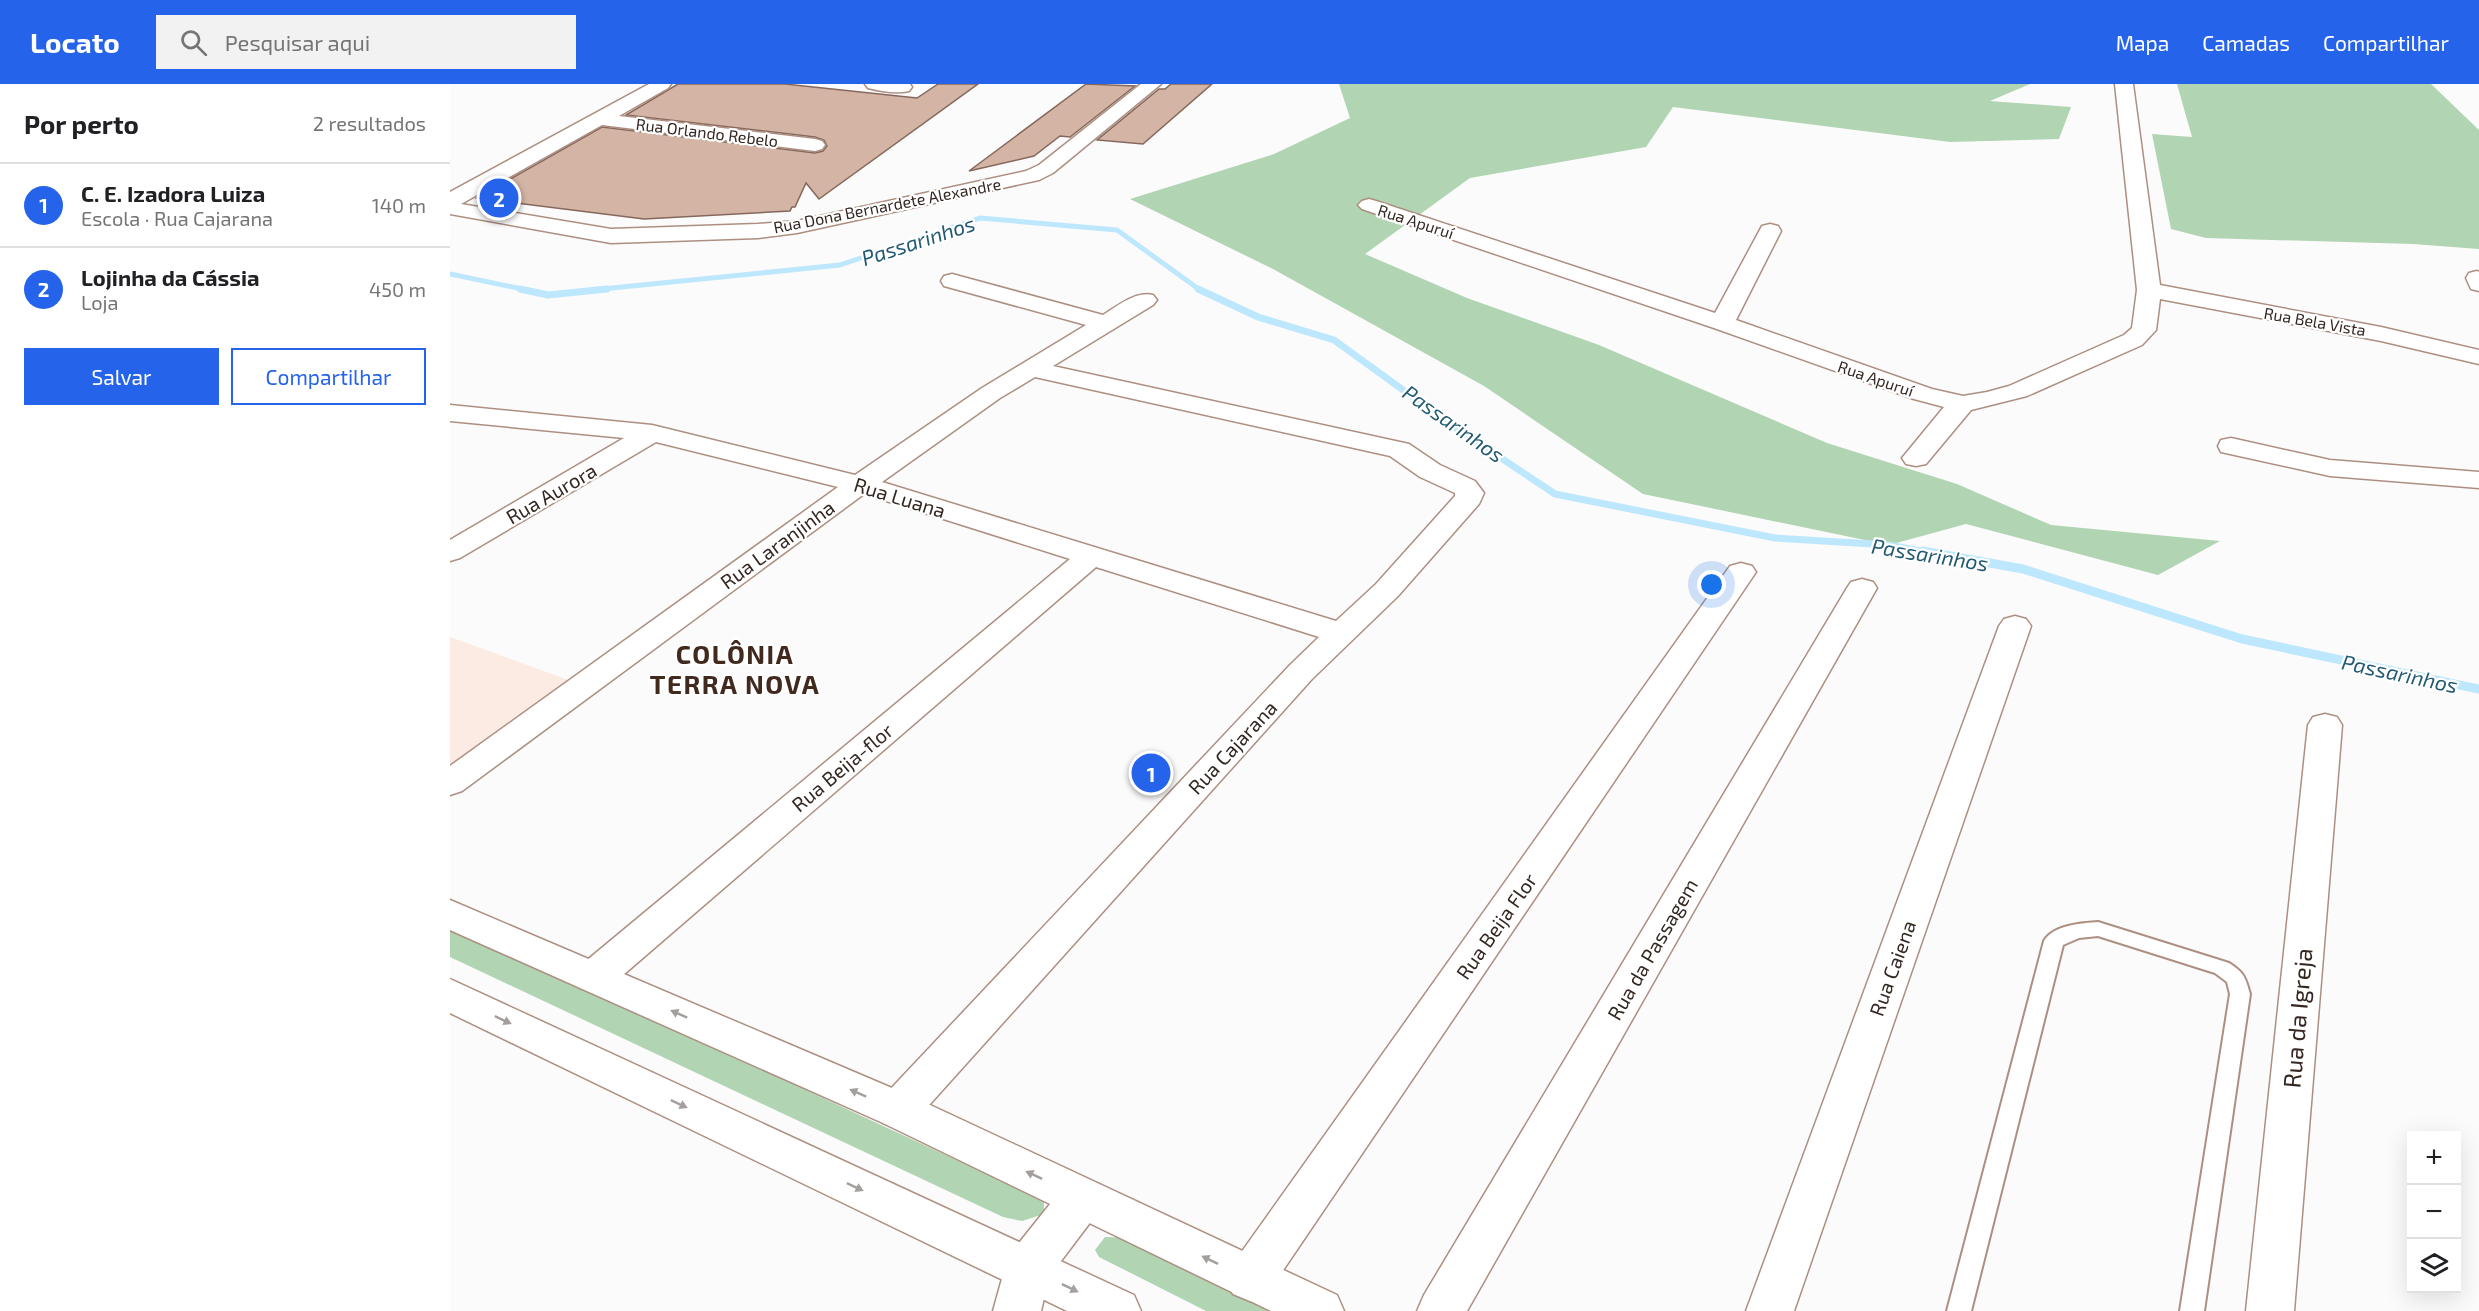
<!DOCTYPE html>
<html lang="pt">
<meta charset="utf-8">
<style>
body{margin:0;font-family:"Exo 2",sans-serif;background:#f2f2f2;color:#202124}
.controls{position:absolute;right:18px;bottom:18px;display:grid;overflow:hidden;border-radius:0px;box-shadow:0 6px 24px #0002}
.controls button{width:54px;height:54px;display:grid;place-items:center;padding:0;border:0;border-bottom:2px solid #e0e0e0;background:#fff;color:#202124;font:30px sans-serif}
.you{position:absolute;left:1262px;top:501px;width:21px;height:21px;margin:-15px;border:4px solid #fff;border-radius:50%;background:#1a73e8;box-shadow:0 0 0 9px #1a73e833}
.badge{display:grid;place-items:center;width:39px;height:39px;border-radius:50%;background:#2563eb;color:#fff;font-size:20px;font-weight:700}
.pin{position:absolute;translate:-50% -50%;border:3px solid #fff;box-shadow:0 2px 6px #0006}
.list{margin:0;padding:0;list-style:none}
h2{display:flex;justify-content:space-between;align-items:center;height:78px;margin:0;padding:0 24px;font-size:26px}
h2 small{font-size:20px;font-weight:400;color:#757577}
.list li{display:grid;grid-template-columns:39px 1fr auto;gap:18px;align-items:center;box-sizing:border-box;height:84px;padding:0 24px;border-top:2px solid #e0e0e0}
.list b{display:block;font-size:22px;white-space:nowrap}
.list p{margin:0;font-size:20px;white-space:nowrap;color:#757577}
.list em{font-size:20px;font-style:normal;color:#757577}
.actions{display:flex;gap:12px;padding:18px 24px}
.actions a{flex:1;padding:14px 0;border:2px solid #2563eb;border-radius:0px;text-align:center;font-size:21px;color:#2563eb}
.actions .main{background:#2563eb;color:#fff}
.icon{flex:none;width:33px;height:33px;fill:none;stroke:currentColor;stroke-width:2;stroke-linecap:round;stroke-linejoin:round}
.map{position:relative;flex:none;width:2029px;height:1227px;overflow:hidden}
header{display:flex;align-items:center;gap:36px;box-sizing:border-box;height:84px;padding:0 30px;background:#2563eb;color:#fff}
header strong{font-size:28px}
nav{display:flex;gap:33px;margin-inline-start:auto;font-size:21px}
.search{width:420px;height:54px;background:#f2f2f2;display:flex;align-items:center;gap:15px;box-sizing:border-box;padding:0 21px;border-radius:0px;color:#757577;font-size:22px}
main{display:flex}
aside{flex:1;background:#fff}
.map>svg:first-child{display:block}
</style>
<header>
<strong>Locato</strong>
<div class="search"><svg class="icon" aria-label="search" viewBox="0 0 24 24"><circle cx="10" cy="10" r="6"/><path d="M15 15l6 6"/></svg>Pesquisar aqui</div>
<nav><a>Mapa</a><a>Camadas</a><a>Compartilhar</a></nav>
</header>
<main>
<aside>
<h2>Por perto<small>2 resultados</small></h2>
<ul class="list">
<li><span class="badge">1</span><div><b>C. E. Izadora Luiza</b><p>Escola · Rua Cajarana</p></div><em>140 m</em></li>
<li><span class="badge">2</span><div><b>Lojinha da Cássia</b><p>Loja</p></div><em>450 m</em></li>
</ul>
<div class="actions"><a class="main">Salvar</a><a>Compartilhar</a></div>
</aside>
<div class="map">
<svg width="2029" height="1227" viewBox="0 0 2029 1227">
<rect width="100%" height="100%" fill="#fbfbfb"/>
<path fill="#fbebe3" d="M0,553L121,597L0,686Z"/>
<path fill="#b1d4b2" d="M889,0H1580L1540,17L1621,23L1609,55L1500,58L1223,23L1196,63L1020,94L915,170L1017,214L1149,261L1377,359L1507,400L1601,441L1770,457L1708,491L1516,440L1439,461L1193,410L1034,302L823,185L680,115L824,70L900,34Z
M1727,0H1981L2029,46V165L1963,160L1756,154L1721,145L1702,50L1742,53Z
M0,841L569,1105L594,1118V1130L572,1137L553,1133L0,873Z
M655,1153L684,1154L836,1227H756L649,1173L645,1166Z"/>
<g fill="none" stroke-linecap="round" stroke-linejoin="round">
<path stroke="#bde7fd" stroke-width="5" d="M0,190L77,206
M142,206L390,181L530,134L667,146L750,206"/>
<path stroke="#bde7fd" stroke-width="7" d="M70,205L98,211L157,205
M748,205L808,233L884,256L1000,340L1105,410L1325,454L1439,461L1481,469"/>
<path stroke="#bde7fd" stroke-width="9" d="M1473,467L1573,485L1792,555L2029,605"/>
</g>
<path fill="#d3b4a5" stroke="#85685b" stroke-width="1.5" d="M228,0H335L467,14L488,0H528L369,115L356,99L345,123H342L340,127L194,135L27,114L152,43L365,69L373,67L377,62L374,56L365,53L176,31Z
M636,0L685,2L620,53L610,52L584,72L519,87Z
M721,0H762L693,60L647,56L709,5H715Z"/>
<g fill="none" stroke-linecap="round" stroke-linejoin="round">
<defs>
<path id="service" d="M1648,838L1779,879C1794,889 1795,892 1800,910L1754,1227H1730L1780,910L1777,898L1765,889L1648,852L1629,854L1613,861L1521,1227H1497L1594,857C1603,841 1632,839 1648,838Z"/>
<path id="minor" d="M199,0H221L218,4L169,32L365,55L372,57L375,61L372,65L365,67L152,41L11,120L161,145L308,140L347,137L576,87L589,81L691,0H711L603,89L589,96L347,149L308,154L161,159L0,130V108Z
M415,0H460L462,3L459,7C447,10 430,7 418,4Z
M1665,0H1683L1710,201L1931,243L2029,266V280L1931,257L1710,215L1706,246L1692,261L1577,312L1521,326L1476,380L1466,382L1456,380L1452,374L1494,323L1464,315L1264,244L912,125L908,121L912,117L919,115L926,117L1265,229L1312,142L1320,140L1328,142L1331,147L1286,236L1482,305L1513,312L1537,308L1559,302L1674,251L1682,244L1687,206Z
M2027,187L2029,188V207L2021,205L2016,194L2019,189Z
M502,190L653,231C668,222 685,207 703,211L707,216L703,221L603,282L959,360L990,381L1025,397L1034,409L1029,420L948,512L862,595L463,1039L448,1044L433,1039L427,1026L433,1013L840,581L869,553L646,483L158,904L144,908L130,904L124,893L130,882L620,475L414,410L12,707L0,711V682L388,403L206,358L10,474L0,477V456L174,354L0,337V321L202,341L405,391L532,304L636,241L494,202L491,197L494,192ZM585,293L940,372L970,393L1005,409V412L926,500L886,537L432,398L550,314Z
M1781,354L1880,376L2029,388V404L1880,392L1771,368L1768,362L1771,356Z
M1291,479L1302,482L1306,488L817,1210L800,1217L783,1210L776,1195L783,1180L1280,482Z
M1412,495L1423,498L1427,504L1017,1227H967L974,1211L1397,504L1401,498Z
M1565,532L1576,535L1581,542L1344,1227H1296L1549,542L1554,535Z
M1875,630L1887,633L1892,641L1844,1227H1796L1858,641L1863,633Z
M632,1094L648,1100L655,1114L648,1128L599,1193L591,1227H543L555,1184L561,1169L616,1100Z"/>
<path id="primary" d="M0,816L463,1013L887,1211L894,1227H821L433,1039L0,846Z
M0,895L684,1211L691,1227H617L0,929Z"/>
</defs>
<use href="#service" stroke="#ad8f81" stroke-width="4"/>
<use href="#minor" stroke="#ad8f81" stroke-width="3"/>
<use href="#primary" stroke="#ad8f81" stroke-width="3"/>
<use href="#service" fill="#fff" fill-rule="evenodd"/>
<use href="#minor" fill="#fff" fill-rule="evenodd"/>
<use href="#primary" fill="#fff" fill-rule="evenodd"/>
</g>
<defs><path id="oneway-solid" d="M-6-.8H1V-3.2L6.5 0L1 3.2V.8H-6Z" transform="scale(1.5)"/></defs>
<g fill="#a49e9c">
<use href="#oneway-solid" transform="translate(229 930) rotate(-156)"/>
<use href="#oneway-solid" transform="translate(53 936) rotate(25)"/>
<use href="#oneway-solid" transform="translate(408 1009) rotate(-156)"/>
<use href="#oneway-solid" transform="translate(229 1020) rotate(25)"/>
<use href="#oneway-solid" transform="translate(584 1091) rotate(-155)"/>
<use href="#oneway-solid" transform="translate(405 1103) rotate(25)"/>
<use href="#oneway-solid" transform="translate(760 1176) rotate(-154)"/>
<use href="#oneway-solid" transform="translate(620 1204) rotate(26)"/>
</g>
<g text-anchor="middle" dominant-baseline="central" stroke-width="4.5" stroke-linejoin="round" paint-order="stroke">
<g font-size="16" fill="#342722" stroke="#fff">
<text transform="translate(257 48) rotate(7)">Rua Orlando Rebelo</text>
<text transform="translate(437 121) rotate(-11)">Rua Dona Bernardete Alexandre</text>
<text transform="translate(966 137) rotate(18)">Rua Apuruí</text>
<text transform="translate(1865 237) rotate(10)">Rua Bela Vista</text>
<text transform="translate(1426 294) rotate(19)">Rua Apuruí</text>
</g>
<g font-size="20" fill="#342722" stroke="#fff">
<text transform="translate(101 409) rotate(-30)">Rua Aurora</text>
<text transform="translate(450 413) rotate(17)">Rua Luana</text>
<text transform="translate(327 460) rotate(-36)">Rua Laranjinha</text>
<text transform="translate(782 663) rotate(-47)">Rua Cajarana</text>
<text transform="translate(392 683) rotate(-40)">Rua Beija-flor</text>
<text transform="translate(1046 842) rotate(-55)">Rua Beija Flor</text>
<text transform="translate(1202 865) rotate(-60)">Rua da Passagem</text>
<text transform="translate(1442 884) rotate(-70)">Rua Caiena</text>
</g>
<g font-size="21" font-style="italic" fill="#225a73" stroke="#fff">
<text transform="translate(468 156) rotate(-18)">Passarinhos</text>
<text transform="translate(1004 339) rotate(35)">Passarinhos</text>
<text transform="translate(1480 470) rotate(9)">Passarinhos</text>
<text transform="translate(1950 589) rotate(12)">Passarinhos</text>
</g>
<g font-size="24" fill="#342722" stroke="#fff">
<text transform="translate(1847 934) rotate(-85)">Rua da Igreja</text>
</g>
<g font-size="26" font-weight="bold" letter-spacing="1.5" fill="#42291e" stroke="#fff">
<text x="285" y="569">COLÔNIA<tspan x="285" dy="30">TERRA NOVA</tspan></text>
</g>
</g>
</svg>
<div class="controls">
<button>+</button>
<button>−</button>
<button><svg class="icon" aria-label="layers" viewBox="0 0 24 24"><path d="M12 4l9 5-9 5-9-5zM3 14l9 5 9-5"/></svg></button>
</div>
<div class="you"></div>
<div class="pin badge" style="left:701px;top:689px">1</div>
<div class="pin badge" style="left:49px;top:114px">2</div>
</div>
</main>
